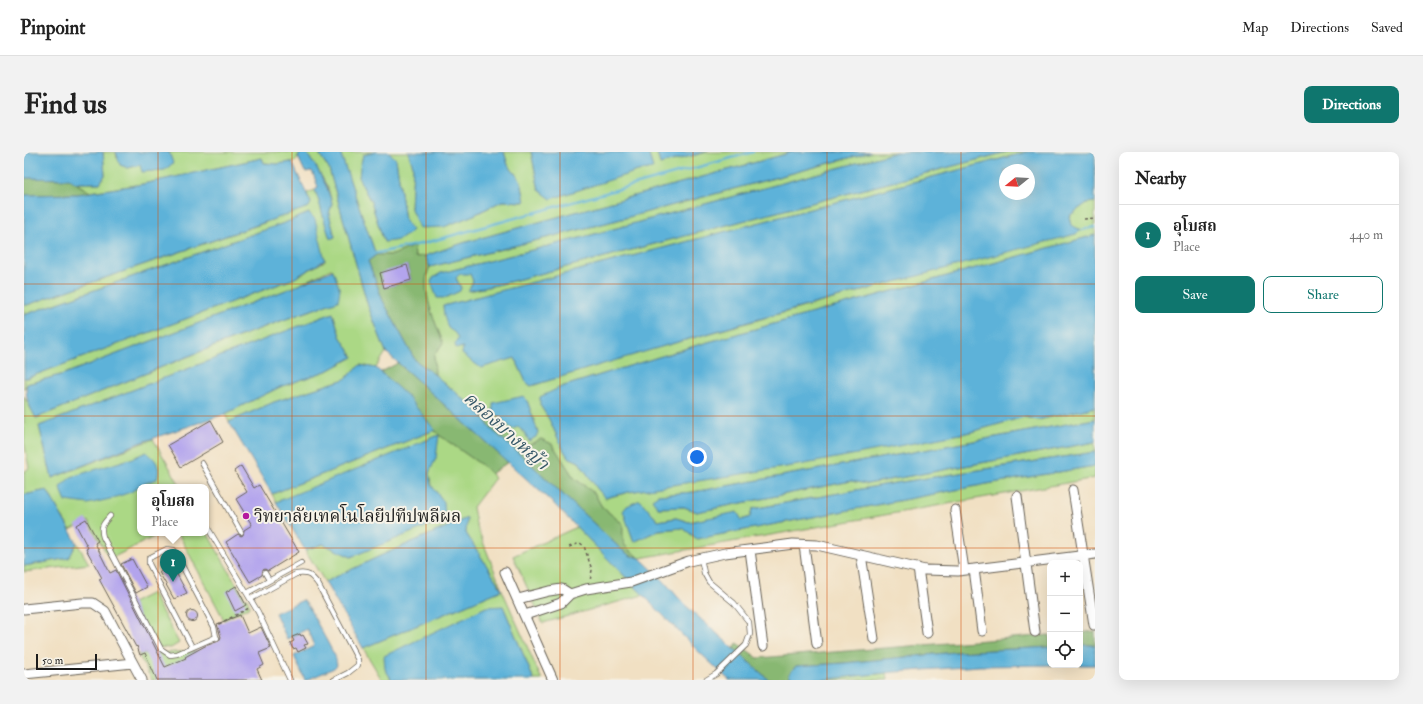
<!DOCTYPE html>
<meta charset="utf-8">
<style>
body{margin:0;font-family:"IM FELL Double Pica","Noto Serif Thai",serif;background:#f2f2f2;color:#222}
.controls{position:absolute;right:12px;bottom:12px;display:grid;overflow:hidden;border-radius:8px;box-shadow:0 4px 16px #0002}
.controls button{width:36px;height:36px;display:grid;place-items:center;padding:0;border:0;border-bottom:1px solid #e0e0e0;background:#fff;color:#222;font:20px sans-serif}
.compass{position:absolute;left:975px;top:12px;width:36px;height:36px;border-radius:50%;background:#fff;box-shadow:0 4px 16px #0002;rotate:252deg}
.scale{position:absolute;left:12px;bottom:10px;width:61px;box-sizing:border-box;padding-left:4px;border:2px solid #1c1c1c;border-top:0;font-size:11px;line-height:14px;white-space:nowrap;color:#1c1c1c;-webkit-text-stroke:3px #f7f3e8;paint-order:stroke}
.you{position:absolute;left:673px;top:305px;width:14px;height:14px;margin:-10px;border:3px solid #fff;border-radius:50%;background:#1a73e8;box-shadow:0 0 0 6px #1a73e833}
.badge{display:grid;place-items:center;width:26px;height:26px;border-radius:50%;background:#0f766e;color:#fff;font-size:13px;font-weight:700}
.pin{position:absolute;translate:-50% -33px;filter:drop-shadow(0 1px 2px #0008)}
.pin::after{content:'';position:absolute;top:21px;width:14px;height:12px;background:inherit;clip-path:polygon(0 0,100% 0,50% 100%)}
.popup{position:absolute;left:113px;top:332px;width:72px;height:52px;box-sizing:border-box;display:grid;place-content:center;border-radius:8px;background:#fff;filter:drop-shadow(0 1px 3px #0005);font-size:13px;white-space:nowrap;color:#767676}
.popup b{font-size:15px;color:#222}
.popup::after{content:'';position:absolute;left:50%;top:100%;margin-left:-8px;border:8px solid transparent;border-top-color:#fff}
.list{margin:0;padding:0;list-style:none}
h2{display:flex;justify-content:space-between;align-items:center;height:52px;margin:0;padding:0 16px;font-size:17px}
h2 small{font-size:13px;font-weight:400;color:#767676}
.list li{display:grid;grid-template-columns:26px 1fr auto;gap:12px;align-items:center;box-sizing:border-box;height:60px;padding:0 16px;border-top:1px solid #e0e0e0}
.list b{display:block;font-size:15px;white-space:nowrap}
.list p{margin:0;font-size:13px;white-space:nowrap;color:#767676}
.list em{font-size:13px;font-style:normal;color:#767676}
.actions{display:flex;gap:8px;padding:12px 16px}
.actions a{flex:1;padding:9px 0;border:1px solid #0f766e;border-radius:8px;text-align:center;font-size:14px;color:#0f766e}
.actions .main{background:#0f766e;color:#fff}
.icon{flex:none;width:22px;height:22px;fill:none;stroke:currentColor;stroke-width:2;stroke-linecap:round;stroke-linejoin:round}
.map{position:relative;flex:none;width:1071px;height:528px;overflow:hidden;border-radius:8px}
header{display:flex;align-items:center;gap:24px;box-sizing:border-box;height:56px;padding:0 20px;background:#fff;border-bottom:1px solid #e0e0e0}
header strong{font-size:19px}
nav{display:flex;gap:22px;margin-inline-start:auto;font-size:14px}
.intro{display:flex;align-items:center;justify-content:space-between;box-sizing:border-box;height:96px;padding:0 24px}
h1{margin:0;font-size:28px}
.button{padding:10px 18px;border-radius:8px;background:#0f766e;color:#fff;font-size:14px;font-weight:700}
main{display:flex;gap:24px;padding:0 24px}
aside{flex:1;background:#fff;border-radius:8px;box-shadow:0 4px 16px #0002}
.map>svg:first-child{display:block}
</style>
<header>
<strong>Pinpoint</strong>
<nav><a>Map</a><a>Directions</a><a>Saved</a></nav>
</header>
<div class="intro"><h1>Find us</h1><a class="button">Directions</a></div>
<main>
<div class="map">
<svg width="1071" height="528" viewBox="0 0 1071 528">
<rect width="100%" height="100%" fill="#f7f3e8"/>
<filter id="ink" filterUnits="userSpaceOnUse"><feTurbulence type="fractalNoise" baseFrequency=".025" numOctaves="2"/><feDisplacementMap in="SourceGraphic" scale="8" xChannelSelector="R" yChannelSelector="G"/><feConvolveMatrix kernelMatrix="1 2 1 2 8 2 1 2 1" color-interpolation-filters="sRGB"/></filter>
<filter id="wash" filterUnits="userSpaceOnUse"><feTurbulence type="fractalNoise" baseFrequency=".012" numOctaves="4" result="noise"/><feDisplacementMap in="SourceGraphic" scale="16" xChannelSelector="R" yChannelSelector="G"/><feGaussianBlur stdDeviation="0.9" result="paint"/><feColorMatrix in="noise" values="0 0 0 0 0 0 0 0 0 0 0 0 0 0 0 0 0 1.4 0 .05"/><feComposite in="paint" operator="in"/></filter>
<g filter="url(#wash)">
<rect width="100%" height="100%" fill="#f1e0c3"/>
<path fill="#abd885" stroke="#647a50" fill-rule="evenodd" d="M79,0H92L93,6L104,16L116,13L119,20L145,0H277L272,9L253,12L240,11L238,6L119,32L66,40L52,31H76L81,23Z
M288,0H294L305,17L344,154L362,200L352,216L336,213L321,227L250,250L205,270L201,262L256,235L305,218L329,205L316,184L309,161L15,274L28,326L129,287L157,335H116V381H137L86,407L64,369L46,378L23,338L0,343V320L5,316L0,289V244L12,266C112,226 211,184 313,149L309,118L307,117L270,135L40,222L3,232L0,237V226H3L269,127L301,109L285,61L263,70L0,163V154L240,71L287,51L283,41L291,38C297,53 300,70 306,86L311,85L305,62L308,51L304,36L293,16L283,2Z
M316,0H352L339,3L335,27L347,50L360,90L388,78L381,68L372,7L365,0H384L389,14L387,57L450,63L478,49L501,50L497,29L484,13L480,0H507L515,38L629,16L624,0H633L636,12L683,0H769L439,91L401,104L391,105L390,94L369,103H352Z
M847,0H873L556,86L417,121L409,126L437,136L432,126L436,122L446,121L449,129L445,139L477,132L983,0H1003L419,154L435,188L432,196L439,194L484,208L491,206L502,230L507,234L597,206L845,137L1047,73L1045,64L1063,51L1071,50V83L677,192L537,235L516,253L525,267L539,297L544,305L555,310L572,335L582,346L605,340L947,280L1000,265L1014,268L1071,255V267L669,340L634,343V356L660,355L673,360L827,329L843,332L1071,290V300L865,332L728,357L726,365L718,368L682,367L665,370L652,366L634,369L626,360L604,373L610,390L635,378L659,376L673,387L963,332L1071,314V326L616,406C599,394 598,394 599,372L578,355L570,341L550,326L528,292L517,287L500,295L469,269L456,261L411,223L410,203L419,191C412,171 394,135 406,115L590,69ZM500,244L504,251L514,280L501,281L494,275V246Z
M411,278L415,283L459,314L471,326L449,355L452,372L478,438L518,528H510L479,454L361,517L368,528H358L339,496L478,438L442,381L443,366L356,404L301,430L281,398L299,392L327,405L420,350L407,333L405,321L412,306L252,350L248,342Z
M553,375L619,443L519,471L489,404Z
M182,379L221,447L223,446L226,454L200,468L154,381H182Z
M53,391L65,412L0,420V414L45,406Z
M128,441L155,491L147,496L130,495L108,451Z
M173,499L186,528H128L114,502Z
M863,521L864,528H796L798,527Z"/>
<path fill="#88b872" stroke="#526a47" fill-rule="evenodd" d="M0,26L45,27L66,40L54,42L0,43Z
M390,94L391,105L401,104L406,115C394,135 412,171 419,191L410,203L411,223L391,208L359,149L344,109L352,103H369ZM383,113L387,128L360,136Z
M374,211L484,310L467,322L459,314L415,283L357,220Z
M456,261L469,269L500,295L517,287L528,292L550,326L570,341L578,355L599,372C598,394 599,394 616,406L607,404L598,398L498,304L467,277Z
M1071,479V493H1056V481Z
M1026,483V495L932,500L820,511L772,514L765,522L767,528H745L710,497L713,491L734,506Z"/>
<path fill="#5db2d9" stroke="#3c677a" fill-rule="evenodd" d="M0,0H79L81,23L76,31H52L45,27L0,26Z
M92,0H145L149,11L141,18L118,20L116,13L104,16L96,13Z
M277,0H288L283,2L293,16L303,36L308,51L305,62L311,85L306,87C300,70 297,54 291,38L294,35L288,19L281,20L274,5Z
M294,0H316L352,103L344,109L359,149L391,208L411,223L456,261L467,277L498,304L598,398L607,404L616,406L638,427L660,452L745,528H705L674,499L530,352L362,200L344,154L305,17Z
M352,0H365L372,7L381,68L388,78C379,88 373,89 360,90L347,50L335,27L336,15L339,3Z
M384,0H480L484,13L497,29L501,50L478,49L450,63L420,75L395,76L387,57L389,14Z
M507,0H624L629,16L614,19L527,47L515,38Z
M633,0H683L636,12Z
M769,0H847L590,69L406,115L401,104L439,91Z
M873,0H983L477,132L444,139L449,129L446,122H436L432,126L437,136L436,139L421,146H413L407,130L409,126L417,121L556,86Z
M1003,0H1071V50L1063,51L1045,64L1047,73L1057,78L1052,82C870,130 687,178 507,234L502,230L491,206L457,216L438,202L439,195L432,197L431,192L434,187L431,181L424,176L420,164L419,154L430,151ZM981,18H1005V42H981Z
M238,6L240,11L253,12L268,10L287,51L285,55L0,154V43L54,42L119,32Z
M285,61L291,67L301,108L269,127L3,226H0V163L263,70Z
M1071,83V255L1014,268L1000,265L947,280L781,312L605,340L581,346L572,335L555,310L544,305L539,297L525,267L516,253V245L537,235L677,192Z
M309,118L316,138L314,149C211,183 112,226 12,266C6,256 0,244 3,232L40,222L270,135Z
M309,161L316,184L329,205L305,218L256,235L201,262L115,291L28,326L15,274Z
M336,213L352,216L383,244L411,278L248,342L205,270L250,250L321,227Z
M500,244L504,251L514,280L512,285L505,289L501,281L494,275L488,277L469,259V251Z
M1071,267V290L843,332L827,329L673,360L660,355L634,356L628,347L634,343L669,340Z
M415,283L412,306L405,321L407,333L420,350L421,367L327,405L299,392L281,398L252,350Z
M122,300C132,307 137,314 133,327L117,333L107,340L86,347L64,352L42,349L36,335L47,325L109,306Z
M1071,300V314L963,332L673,387L659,376L635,378L610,390L599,359L603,354L616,348L626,360L634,369L652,366L665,370L713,360L718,368L726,365L728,357L865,332Z
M23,338L53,391L45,406L0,414V343Z
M443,366L442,381L478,438L339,496L301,430L356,404Z
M279,448L284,454L311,504L313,513L310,516L283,528H281L270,504L290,494L283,477L263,487L251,461Z
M479,454L510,528H368L361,517L360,504L462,455Z
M1056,493H1071V513H1056Z
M1026,495V513H1030L955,514L871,520L796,528H767L765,522L772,514L820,511L932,500Z"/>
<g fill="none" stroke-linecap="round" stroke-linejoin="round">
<path stroke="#5db2d9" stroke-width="2.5" d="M1057,78L1071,75
M349,102L401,91L729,0"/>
</g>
<g id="blocks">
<path fill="#b3a4ed" d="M383,113L387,128L360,136L356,121Z
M187,268L199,290L157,315L144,293Z
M217,314L230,336L235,333L275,400L244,419L241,417L239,418L238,423L226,430L202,390L214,382L217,384L219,383L220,378L228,373L212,347L223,340L210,319Z
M62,367L74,389L71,391L86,421L92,418L141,515L162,506L161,505L181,494L195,489L197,485L193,472L216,463L224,481L237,475L247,496L235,501L240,513L233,517L238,528H133L121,501L116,503L113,494L112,495L75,427L78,426L62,397L64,396L52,373Z
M108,407L123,435L112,441L97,412Z
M148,413L163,441L150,447L135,420Z
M212,434L222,453L211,459L202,440Z
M162.5 464a5.5 5.5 0 1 1 11 0a5.5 5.5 0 1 1-11 0Z
M276,482L277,484L279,483L284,492L280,493L282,496L274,500L272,496L269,497L266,491L270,489L268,485Z"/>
</g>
</g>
<g filter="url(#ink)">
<use href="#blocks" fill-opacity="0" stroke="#676156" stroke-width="1"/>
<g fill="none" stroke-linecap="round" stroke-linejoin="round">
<defs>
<path id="service" d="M178,311L217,380
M86,364C79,372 76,374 79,385L137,497L146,503L153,502L192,485L193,486
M182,373L234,460L266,528
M677,406L680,421L685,430L710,451L725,470L726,482L722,493L692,522L682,528
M241,421L245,428
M223,441L277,411
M227,447L272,422C284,420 287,423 294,432L334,508V513L324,521L310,528
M168,495L125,412V406L143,397L150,398L190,475L192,485"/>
<path id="minor" d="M1049,338L1070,473
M993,344L1011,480
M931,358L940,418
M780,393L793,492
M726,398L739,494
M837,403L850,487
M894,416L903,481
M950,417L958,479
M481,420L529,528
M494,447L525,439L538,437L546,442
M0,457L58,451H69L81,459L118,528
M501,463L537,451L546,442L562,437L607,430L665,409L701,401L769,392L793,393L901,418L934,419L1071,402
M0,522L109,511"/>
</defs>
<use href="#service" stroke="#676156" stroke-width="6"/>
<use href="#minor" stroke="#676156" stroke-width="11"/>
<path stroke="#676156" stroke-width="1.5" stroke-dasharray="3 3" stroke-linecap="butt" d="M1060,67L1071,66
M545,395L556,391L560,394L568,418L566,429
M195,472L225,456"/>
<use href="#service" stroke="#fff" stroke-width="4.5"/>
<use href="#minor" stroke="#fff" stroke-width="9"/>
</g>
</g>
<path fill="none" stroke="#d4530e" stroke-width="1" stroke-opacity="0.55" d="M134,0V528M268,0V528M402,0V528M536,0V528M669,0V528M803,0V528M937,0V528M0,132H1071M0,264H1071M0,396H1071"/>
<circle fill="#b5179e" stroke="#f7f3e8" stroke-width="1.5" cx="222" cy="364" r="4"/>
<g text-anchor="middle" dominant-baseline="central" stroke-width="4" stroke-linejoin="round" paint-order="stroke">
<g font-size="17" fill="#1c1c1c" stroke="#f7f3e8" text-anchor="start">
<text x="230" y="364">วิทยาลัยเทคโนโลยีปทีปพลีผล</text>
</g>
<g font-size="18" font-style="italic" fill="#365868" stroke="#f7f3e8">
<text transform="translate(482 279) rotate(42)">คลองบางหญ้า</text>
</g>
</g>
</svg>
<div class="controls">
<button>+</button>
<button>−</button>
<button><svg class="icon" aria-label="locate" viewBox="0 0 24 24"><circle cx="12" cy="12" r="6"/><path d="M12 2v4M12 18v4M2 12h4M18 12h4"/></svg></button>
</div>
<svg class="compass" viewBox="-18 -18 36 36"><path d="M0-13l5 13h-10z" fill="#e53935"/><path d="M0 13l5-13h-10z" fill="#767676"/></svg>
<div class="scale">50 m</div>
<div class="you"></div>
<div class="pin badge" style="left:149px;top:430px">1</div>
<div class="popup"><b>อุโบสถ</b>Place</div>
</div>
<aside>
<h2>Nearby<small></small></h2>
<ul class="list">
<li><span class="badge">1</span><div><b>อุโบสถ</b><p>Place</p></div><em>440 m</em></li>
</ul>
<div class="actions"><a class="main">Save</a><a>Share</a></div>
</aside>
</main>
